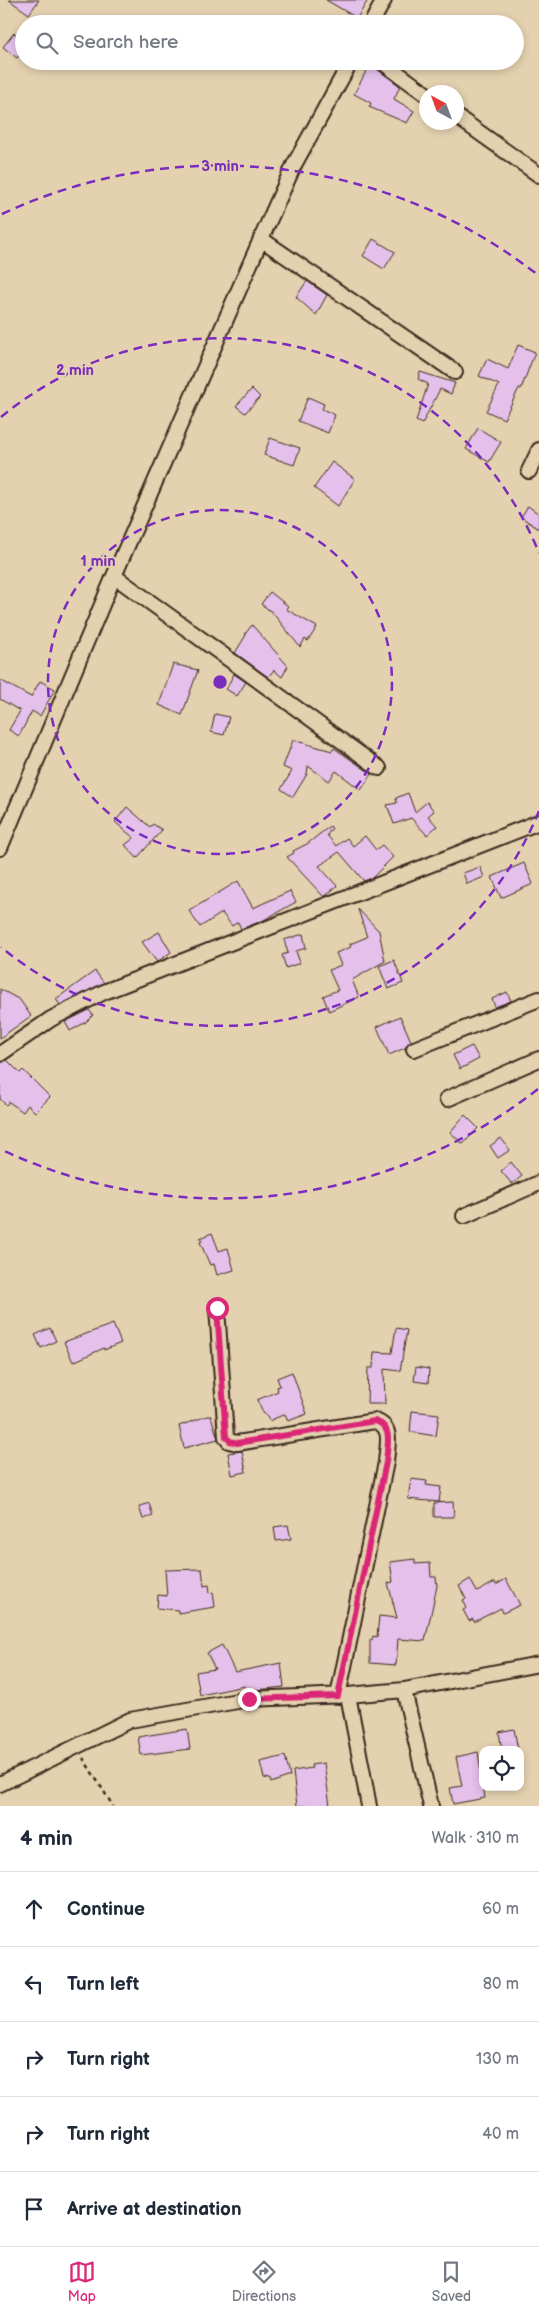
<!DOCTYPE html>
<meta charset="utf-8">
<style>
body{margin:0;font-family:"Balsamiq Sans",sans-serif;background:#f2f2f3;color:#1f2937}
.controls{position:absolute;right:15px;bottom:15px;display:grid;overflow:hidden;border-radius:10px;box-shadow:0 2px 8px #0003}
.controls button{width:45px;height:45px;display:grid;place-items:center;padding:0;border:0;border-bottom:1px solid #e0e1e3;background:#fff;color:#1f2937;font:25px sans-serif}
.compass{position:absolute;left:419px;top:85px;width:45px;height:45px;border-radius:50%;background:#fff;box-shadow:0 2px 8px #0003;rotate:319deg}
.stop{position:absolute;width:15px;height:15px;margin:-11px;border:4px solid #db2777;border-radius:50%;background:#fff}
.stop.end{background:#db2777;border-color:#fff;box-shadow:0 1px 5px #0008}
.list{margin:0;padding:0;list-style:none}
h2{display:flex;justify-content:space-between;align-items:center;height:65px;margin:0;padding:0 20px;font-size:21px}
h2 small{font-size:16px;font-weight:400;color:#747a83}
.list li{display:grid;grid-template-columns:32px 1fr auto;gap:15px;align-items:center;box-sizing:border-box;height:75px;padding:0 20px;border-top:1px solid #e0e1e3}
.list b{display:block;font-size:19px;white-space:nowrap}
.list em{font-size:16px;font-style:normal;color:#747a83}
.icon{flex:none;width:28px;height:28px;fill:none;stroke:currentColor;stroke-width:2;stroke-linecap:round;stroke-linejoin:round}
.map{position:relative;flex:none;width:539px;height:1806px;overflow:hidden}
.search{position:absolute;background:#fff;box-shadow:0 2px 8px #0003;left:15px;right:15px;top:15px;height:55px;display:flex;align-items:center;gap:12px;box-sizing:border-box;padding:0 18px;border-radius:28px;color:#747a83;font-size:19px}
.sheet{height:440px;background:#fff}
nav{display:flex;justify-content:space-around;align-items:center;box-sizing:border-box;height:70px;border-top:1px solid #e0e1e3;background:#fff;font-size:14px;color:#747a83}
nav a{display:grid;justify-items:center;gap:2px}
nav .on{color:#db2777}
.map>svg:first-child{display:block}
</style>
<div class="map">
<svg width="539" height="1806" viewBox="0 0 539 1806">
<rect width="100%" height="100%" fill="#e4d1af"/>
<filter id="ink" filterUnits="userSpaceOnUse"><feTurbulence type="fractalNoise" baseFrequency=".02" numOctaves="2"/><feDisplacementMap in="SourceGraphic" scale="10" xChannelSelector="R" yChannelSelector="G"/><feConvolveMatrix kernelMatrix="1 2 1 2 8 2 1 2 1" color-interpolation-filters="sRGB"/></filter>
<g filter="url(#ink)">
<path fill="#e4c0ea" stroke="#3b2a1e" d="M9,0H39L29,14Z
M326,0H368L357,18Z
M14,33L24,41V49L17,58L3,47Z
M370,64L400,86L394,99L414,111L407,123L369,107L371,103L354,94Z
M373,239L395,252L384,269L363,256Z
M307,281L327,295L316,315L296,297Z
M518,345L535,352L521,389L519,388L504,419L486,411L499,385L479,376L487,359L508,369Z
M420,372L455,383L451,394L440,389L422,424L416,421L428,384L418,379Z
M252,389L260,397L245,413L236,406Z
M308,397L324,404L322,409L335,415L328,433L298,421Z
M478,428L501,442L489,462L466,449Z
M270,438L300,448L294,465L264,455Z
M332,462L355,479L338,506L314,488Z
M528,506L539,514V529L521,517Z
M270,592L288,606L286,609L317,627L308,641L305,639L300,647L272,612L261,604Z
M252,625L288,666L282,677L274,670L268,677L235,653L246,635L245,634Z
M173,664L198,670L182,715L159,705Z
M234,674L246,682L237,696L226,689Z
M0,680L31,697L40,681L55,689L40,716L32,711L19,736L9,730L20,711L0,699Z
M215,714L229,717L224,735L211,732Z
M293,740L332,751L334,748L372,774L361,790L336,771L329,781L308,766L307,774L293,797L281,789L292,771L283,767Z
M408,793L415,812L427,802L434,811L428,816L437,826L427,835L411,818L394,824L387,805L397,803L396,798Z
M127,807L150,827L153,824L162,830L137,858L125,845L134,838L115,822Z
M330,826L332,828L327,835L336,846L347,838L353,846L365,836L376,850L382,845L393,857L372,878L364,881L339,852L319,866L337,886L324,897L287,857L294,853L293,851L307,844Z
M524,863L533,884L501,898L492,877Z
M480,867L484,877L467,884L463,873Z
M238,881L253,908L290,891L296,902L262,921L241,929L238,922L232,926L222,913L200,927L189,911Z
M358,909L379,931L385,961L352,980L359,997L329,1011L323,996L338,990L329,970L341,965L336,953L351,947L350,944L367,937Z
M159,932L171,952L157,962L142,942Z
M303,934L306,948L296,951L300,963L286,968L282,955L288,953L284,940Z
M394,960L403,983L388,989L379,966Z
M95,971L104,983L60,1005L56,999Z
M0,989L20,1000L31,1016L0,1038Z
M507,992L511,1001L495,1007L492,999Z
M89,1010L93,1015L86,1022L70,1031L65,1022Z
M400,1016L411,1041L405,1048L389,1055L377,1027Z
M472,1046L479,1059L460,1069L453,1055Z
M7,1060L20,1073L23,1070L50,1097L35,1112L28,1105L23,1112L9,1102L6,1105L0,1099V1063Z
M465,1115L478,1128L463,1144L450,1132Z
M501,1138L510,1150L498,1158L490,1146Z
M511,1162L522,1176L512,1184L501,1171Z
M212,1233L219,1251L228,1248L234,1270L217,1275L214,1264L210,1265L200,1242L202,1241L200,1238Z
M113,1324L121,1343L104,1350V1348L73,1362L64,1342Z
M50,1328L56,1341L41,1348L35,1335Z
M396,1328L407,1330L400,1371L384,1369L385,1404H367L368,1368H373L374,1352L392,1353Z
M416,1367L429,1369L428,1383L414,1381Z
M292,1372L307,1414L288,1421L285,1414L269,1421L267,1415L263,1413L257,1400L278,1391L277,1387L280,1386L277,1378Z
M412,1411L439,1414L436,1436L410,1432Z
M207,1416H211L218,1439L184,1448L179,1426Z
M242,1451L246,1472L232,1475L228,1453Z
M411,1479L427,1481L426,1485L441,1487L439,1502L408,1499Z
M453,1502L454,1517H434V1503Z
M149,1503L153,1516L143,1519L139,1507Z
M288,1525L291,1539L276,1541L274,1527Z
M415,1559V1564L430,1563L431,1577H436L437,1586L425,1641L398,1639L396,1665L370,1663V1640H372L373,1636L377,1637L379,1616L397,1618L388,1583L393,1582L390,1562Z
M202,1569L204,1586L209,1585L210,1593L213,1592L215,1607L178,1613V1610L157,1608L158,1595L167,1596L165,1570Z
M470,1579L477,1592L495,1582L496,1585L506,1579L520,1605L503,1613L501,1608L474,1622L473,1619L469,1621L463,1610L467,1608L463,1600L466,1599L459,1586Z
M222,1645L235,1672L281,1663L284,1687L246,1691L245,1686L200,1695L196,1672L215,1669L207,1653Z
M187,1729L190,1749L141,1755L138,1737Z
M514,1729L518,1750H502L499,1732Z
M478,1752L485,1798L453,1804L450,1788L462,1786L456,1757Z
M285,1756L290,1776L271,1783L270,1779L264,1778L260,1762Z
M324,1763L330,1806H297L293,1771L312,1768L311,1765Z"/>
<g fill="none" stroke-linecap="round" stroke-linejoin="round">
<defs>
<path id="street" d="M371,24L384,0
M381,61L426,94
M456,116L539,175
M261,239L455,372
M529,471L539,450
M114,576L379,768
M0,848L114,576L261,239L294,165L351,61
M414,1049L539,999
M0,1054L51,1019L104,992L539,822
M447,1099L539,1059
M464,1216L539,1183
M217,1308L226,1437L229,1441L237,1443L375,1421C394,1427 387,1445 386,1462L338,1696
M404,1690L431,1806
M348,1695L369,1806
M0,1784L130,1720L249,1699L348,1695L404,1690L539,1664"/>
</defs>
<use href="#street" stroke="#3b2a1e" stroke-width="18"/>
<path stroke="#3b2a1e" stroke-width="2.5" stroke-dasharray="4 4" stroke-linecap="butt" d="M83,1758L113,1806"/>
<use href="#street" stroke="#e4d1af" stroke-width="14"/>
</g>
</g>
<g fill="none" stroke-linecap="round" stroke-linejoin="round" filter="url(#ink)">
<path stroke="#db2777" stroke-width="6" d="M217,1308L226,1437L230,1441L237,1443L375,1421C394,1427 387,1445 386,1462L338,1696L249,1699"/>
</g>
<g fill="none" stroke="#7b2cbf" stroke-width="2.5" stroke-dasharray="9 6">
<circle cx="220" cy="682" r="172"/>
<path d="M539 811A344 344 0 0 1 1 947M1 417A344 344 0 0 1 539 553"/>
<path d="M538 1089A516 516 0 0 1 2 1150M2 214A516 516 0 0 1 538 275"/>
</g>
<circle cx="220" cy="682" r="8" fill="#7b2cbf" stroke="#e4d1af" stroke-width="2.5"/>
<g font-size="15" text-anchor="middle" font-weight="bold" fill="#7b2cbf" stroke="#e4d1af" stroke-width="4" stroke-linejoin="round" paint-order="stroke">
<text x="220" y="171">3 min</text>
<text x="75" y="375">2 min</text>
<text x="98" y="566">1 min</text>
</g>
</svg>
<div class="controls">
<button><svg class="icon" aria-label="locate" viewBox="0 0 24 24"><circle cx="12" cy="12" r="6"/><path d="M12 2v4M12 18v4M2 12h4M18 12h4"/></svg></button>
</div>
<svg class="compass" viewBox="-18 -18 36 36"><path d="M0-13l5 13h-10z" fill="#e53935"/><path d="M0 13l5-13h-10z" fill="#747a83"/></svg>
<div class="stop" style="left:217px;top:1308px"></div>
<div class="stop end" style="left:249px;top:1699px"></div>
<div class="search"><svg class="icon" aria-label="search" viewBox="0 0 24 24"><circle cx="10" cy="10" r="6"/><path d="M15 15l6 6"/></svg>Search here</div>
</div>
<section class="sheet">
<h2>4 min<small>Walk · 310 m</small></h2>
<ul class="list">
<li><svg class="icon" aria-label="ahead" viewBox="0 0 24 24"><path d="M12 20V5M6 11l6-6 6 6"/></svg><div><b>Continue</b></div><em>60 m</em></li>
<li><svg class="icon" aria-label="left" viewBox="0 0 24 24"><path d="M17 20v-9H6M10 6l-5 5 5 5"/></svg><div><b>Turn left</b></div><em>80 m</em></li>
<li><svg class="icon" aria-label="right" viewBox="0 0 24 24"><path d="M7 20v-9h11M14 6l5 5-5 5"/></svg><div><b>Turn right</b></div><em>130 m</em></li>
<li><svg class="icon" aria-label="right" viewBox="0 0 24 24"><path d="M7 20v-9h11M14 6l5 5-5 5"/></svg><div><b>Turn right</b></div><em>40 m</em></li>
<li><svg class="icon" aria-label="arrive" viewBox="0 0 24 24"><path d="M6 21V4h12l-3 4 3 4H6"/></svg><div><b>Arrive at destination</b></div></li>
</ul>
</section>
<nav>
<a class="on"><svg class="icon" aria-label="map" viewBox="0 0 24 24"><path d="M3 6l6-2 6 2 6-2v14l-6 2-6-2-6 2zM9 4v14M15 6v14"/></svg>Map</a>
<a><svg class="icon" aria-label="directions" viewBox="0 0 24 24"><path d="M12 3l9 9-9 9-9-9zM9 14v-3h6M13 9l2 2-2 2"/></svg>Directions</a>
<a><svg class="icon" aria-label="saved" viewBox="0 0 24 24"><path d="M7 4h10v16l-5-4-5 4z"/></svg>Saved</a>
</nav>
